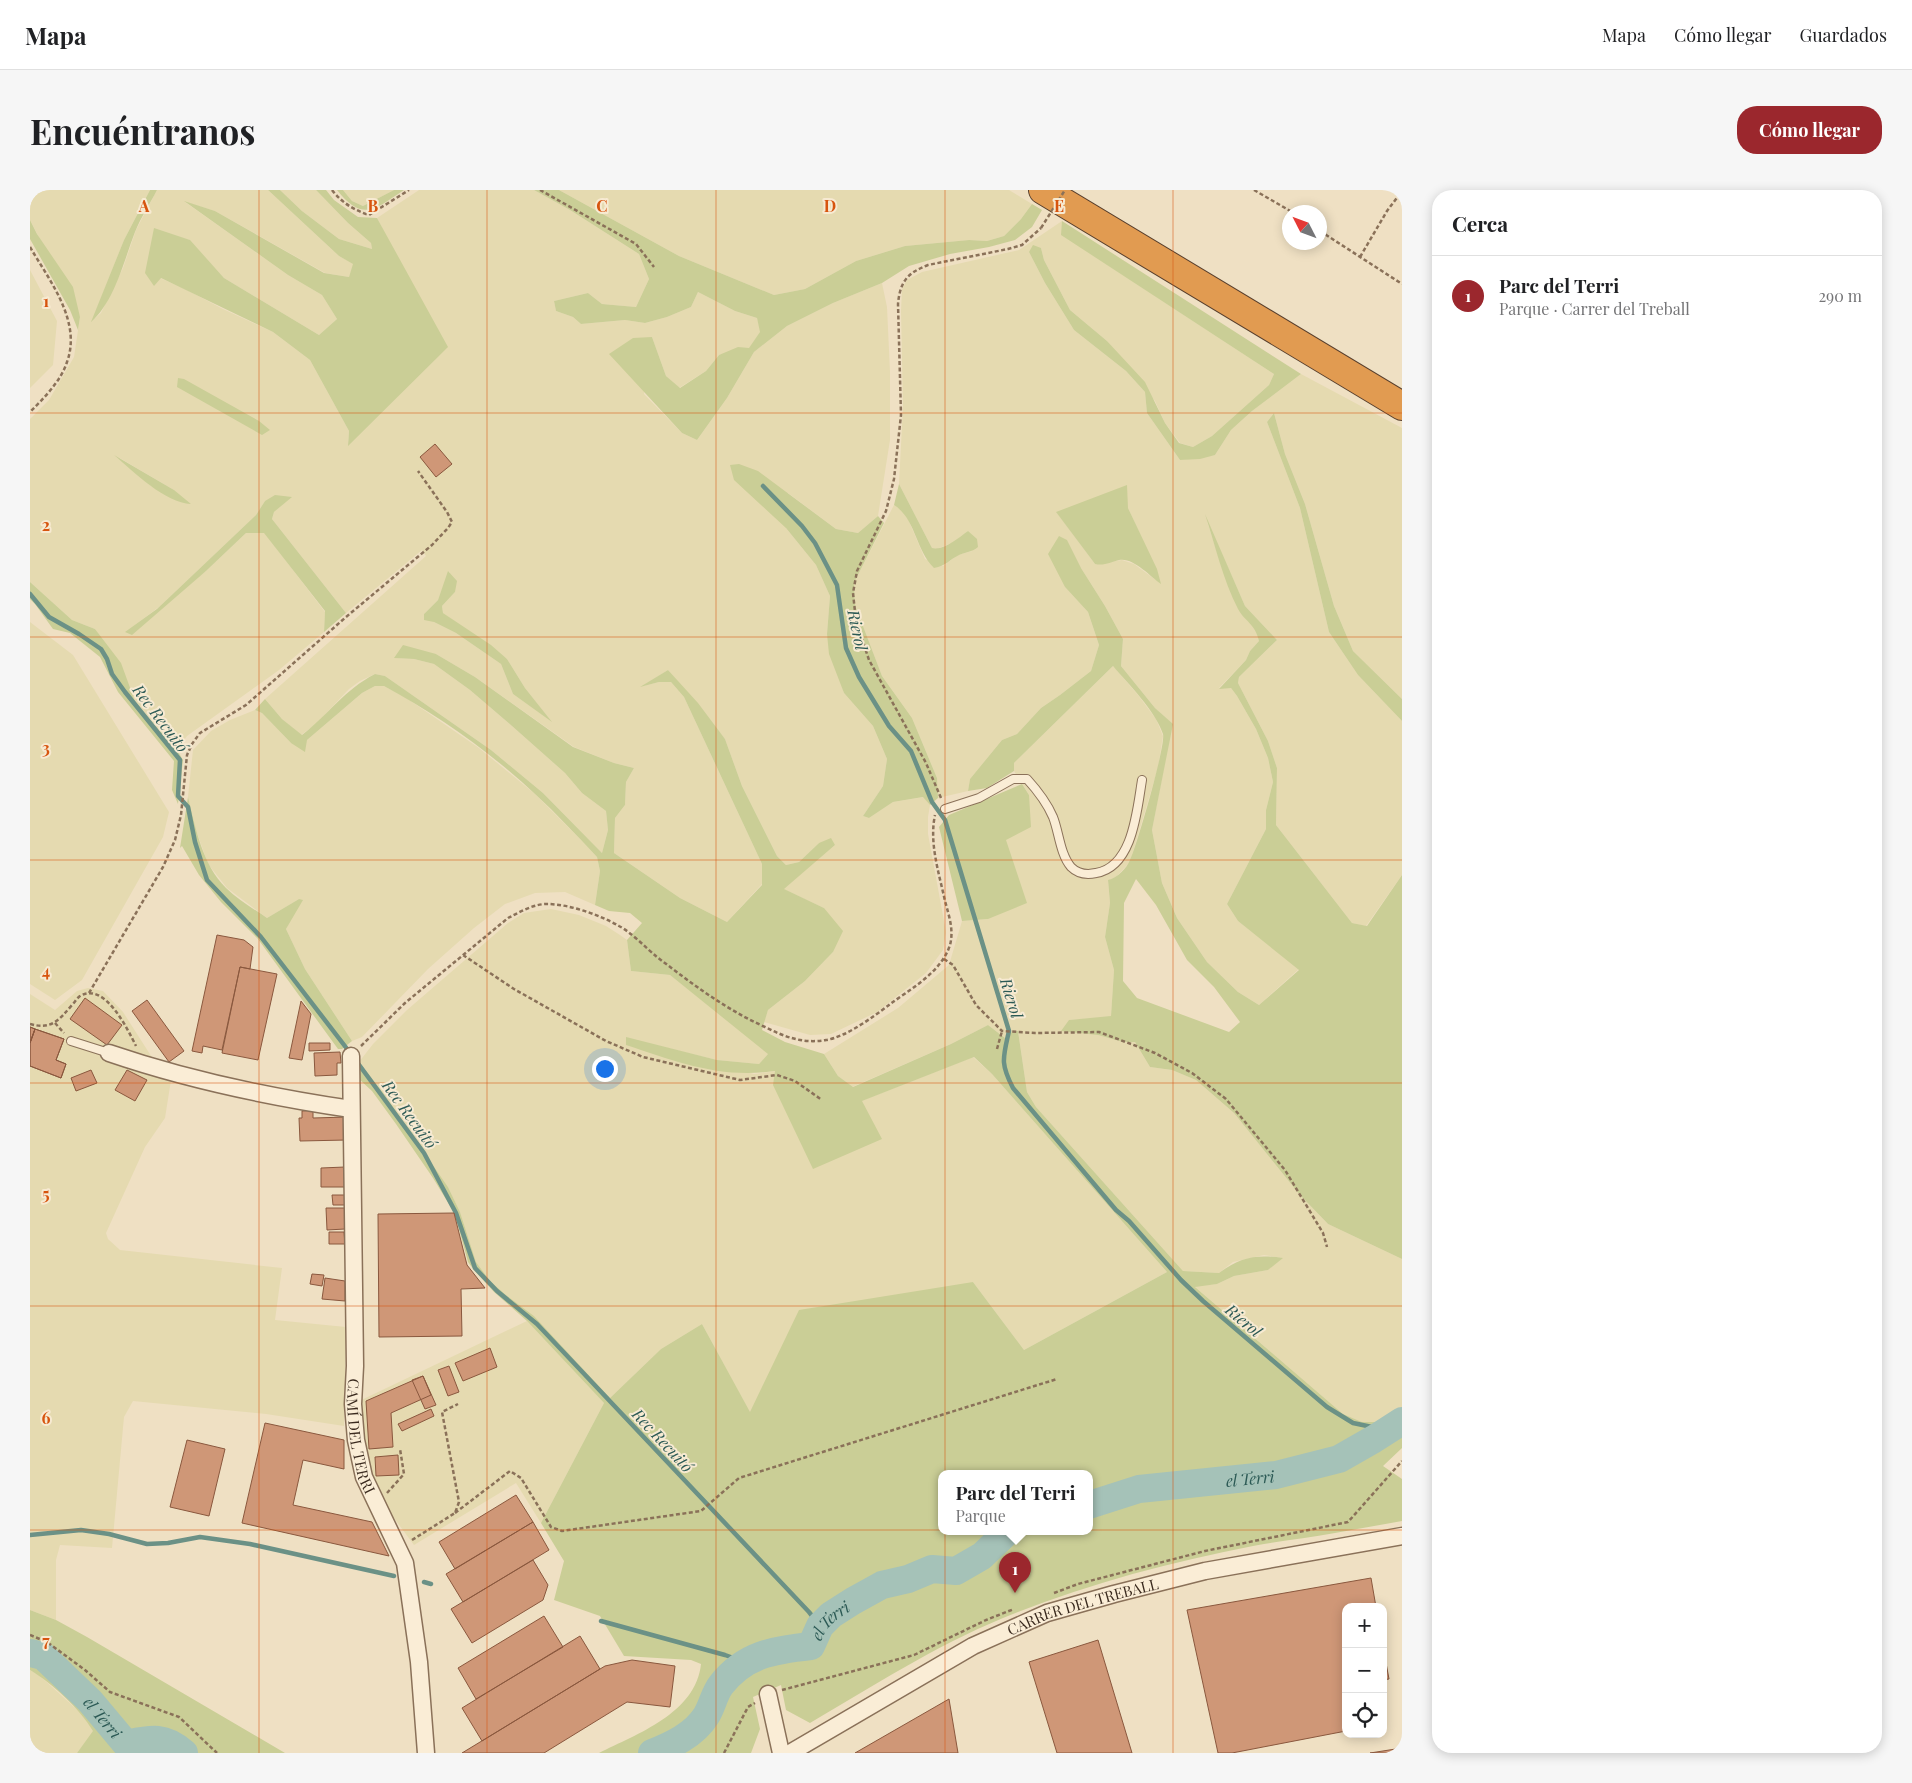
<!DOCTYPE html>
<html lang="es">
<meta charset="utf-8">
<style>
body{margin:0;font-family:"Playfair Display",serif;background:#f6f6f6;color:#202124}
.controls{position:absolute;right:15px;bottom:15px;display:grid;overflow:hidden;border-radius:10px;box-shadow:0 2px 12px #0003}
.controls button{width:45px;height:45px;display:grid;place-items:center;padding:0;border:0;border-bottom:1px solid #e0e0e0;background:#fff;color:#202124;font:25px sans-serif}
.compass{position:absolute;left:1252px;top:15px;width:45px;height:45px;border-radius:50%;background:#fff;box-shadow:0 2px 12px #0003;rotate:312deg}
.you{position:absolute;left:574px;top:878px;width:18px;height:18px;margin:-12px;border:4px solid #fff;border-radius:50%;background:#1a73e8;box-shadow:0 0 0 8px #1a73e833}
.badge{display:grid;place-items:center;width:32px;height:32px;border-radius:50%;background:#9b272d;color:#fff;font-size:16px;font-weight:700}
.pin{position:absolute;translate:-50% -41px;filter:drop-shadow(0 1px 2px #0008)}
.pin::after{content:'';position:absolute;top:26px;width:18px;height:15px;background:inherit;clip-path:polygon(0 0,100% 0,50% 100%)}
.popup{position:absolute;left:908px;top:1280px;width:155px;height:65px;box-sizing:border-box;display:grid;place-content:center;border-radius:10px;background:#fff;filter:drop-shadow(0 1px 4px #0005);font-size:16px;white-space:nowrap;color:#757577}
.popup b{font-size:19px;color:#202124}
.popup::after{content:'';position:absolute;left:50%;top:100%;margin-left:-10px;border:10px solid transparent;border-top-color:#fff}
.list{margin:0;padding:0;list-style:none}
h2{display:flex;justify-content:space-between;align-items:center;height:65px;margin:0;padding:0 20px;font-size:21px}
h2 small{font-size:16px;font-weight:400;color:#757577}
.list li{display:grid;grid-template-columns:32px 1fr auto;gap:15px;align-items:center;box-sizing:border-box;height:80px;padding:0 20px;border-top:1px solid #e0e0e0}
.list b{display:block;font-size:19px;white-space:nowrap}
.list p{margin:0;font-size:16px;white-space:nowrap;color:#757577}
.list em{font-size:16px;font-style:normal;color:#757577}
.icon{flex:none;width:28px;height:28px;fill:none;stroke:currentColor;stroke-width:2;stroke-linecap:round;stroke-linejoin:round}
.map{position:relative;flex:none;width:1372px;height:1563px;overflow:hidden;border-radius:20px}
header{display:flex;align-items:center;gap:30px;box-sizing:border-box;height:70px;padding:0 25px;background:#fff;border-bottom:1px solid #e0e0e0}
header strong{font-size:24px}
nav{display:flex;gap:28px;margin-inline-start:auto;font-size:18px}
.intro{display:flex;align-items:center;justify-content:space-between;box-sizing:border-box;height:120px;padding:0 30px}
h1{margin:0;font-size:35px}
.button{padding:12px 22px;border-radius:20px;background:#9b272d;color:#fff;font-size:18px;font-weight:700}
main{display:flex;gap:30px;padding:0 30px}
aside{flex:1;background:#fff;border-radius:20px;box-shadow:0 2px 12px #0003}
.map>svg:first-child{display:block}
</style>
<header>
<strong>Mapa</strong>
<nav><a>Mapa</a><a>Cómo llegar</a><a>Guardados</a></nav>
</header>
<div class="intro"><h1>Encuéntranos</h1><a class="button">Cómo llegar</a></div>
<main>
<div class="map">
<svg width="1372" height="1563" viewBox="0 0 1372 1563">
<rect width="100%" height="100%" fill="#efe0c3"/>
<path fill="#e5dab0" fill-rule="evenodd" d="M0,0H120L94,50L62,131L71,123L93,78L106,40L127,0H238L309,66L324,74L319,87L295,83L185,21L155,12L258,85L292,105L307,129L289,145L194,88L159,50L124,39V95L130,88L155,99L193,119L243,142L280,170L319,241L318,255L367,67L347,28L389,0H504L540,20L609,64L619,89L606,117L572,114L558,103L524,111L526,121L543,127L551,134L595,130L615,133L637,127L661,117L668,102L705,121L727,128L731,142L719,159L689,165L676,181L649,198L636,186L622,147L614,204L652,243L667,250L697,208L724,162L757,136L803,113L852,93L857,117L860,182V250L848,326L828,343L806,339L758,303L756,338L786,375L800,406L797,444L814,503L843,536L857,569L853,596L833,626L839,628L863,612L894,607L900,615L898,627V644L916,742L913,760L896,783L847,822L801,844L780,845L734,832L738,820L775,791L803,762L794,718L753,699L805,655L789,653L769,672L756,675L747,666L712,596L695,549L638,480L613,496L629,492H641L654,507L732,674V694L697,732L650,708L584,663L585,628L595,615L596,592L604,578L584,573L544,557L445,487L406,464L365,468L384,469L404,474L440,500L482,536L535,583L552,603L576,621L578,640L572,663L513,603L461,560L355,486L345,484L330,491L319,499L286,534L271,545L252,529L235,509L396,366L392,360L316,423L242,329L244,322L261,307L235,311L226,325L127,419L96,442L176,381L216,343L234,342L295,422L294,442L249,480L157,546L147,560L106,513L98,494L65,439L42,430L0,392V229L19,210L44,167L50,127L0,30ZM88,267L144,300L121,296ZM419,381L425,402L412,416L413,423L477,469L495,498L520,530L483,504L471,474L426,443L404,432L394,424L408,410Z
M250,0H286L318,33L341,53L342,59L309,49L272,21Z
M313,0H364L333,16L322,11Z
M529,0H979L1002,14L991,29L974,46L957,51L939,50L875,56L826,71L775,99L744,105L649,66Z
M1032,31V45L1244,184L1239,195L1182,246L1163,257L1150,253L1135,233L1125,211L1077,151L1040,120L1014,70L1011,58L999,62L1015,93L1044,140L1096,181L1115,202L1117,223L1150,270L1185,265L1201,240L1222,221L1271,184L1372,238V509L1323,461L1304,416L1275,314L1255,264L1244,223L1237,232L1270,318L1299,442L1328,485L1372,531V685L1336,736L1322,733L1246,635L1247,578L1238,551L1208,493L1209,487L1247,450L1215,416L1177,331L1192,378L1209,420L1221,433L1227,442L1229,451L1220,461L1216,470L1189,498H1201L1207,506L1226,539L1238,568L1243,592L1236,620V639L1197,714L1208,731L1269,779L1229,815L1208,802L1177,772L1147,728L1132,693L1122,640L1142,534L1125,518L1091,476L1093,449L1075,416L1051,378L1035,397L1058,422L1069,455L1061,481L1030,505L1011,518L987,544L972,550L940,589L938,601L908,608L907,588L882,528L852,486L825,415L824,393L864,315L872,320L878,329L895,369L913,376L928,365L942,361L938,341L924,352L907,359L902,358L869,294L873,216L871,121L872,99L877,90L892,82L989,60ZM1098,318L1126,379L1130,393L1104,374L1092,370L1065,374L1027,323Z
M0,80L27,131L23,175L0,198Z
M0,432L43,465L139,622L133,647L52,790L25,810L0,794Z
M1083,476L1108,505L1126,529L1133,546L1128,578L1100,672L1085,688L1078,691L1080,713L1075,747L1084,780L1081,827L1039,830L1068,845L1093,852H1105L1120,877L1142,880L1166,890L1204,923L1270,1005L1298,1034L1372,1069V1217L1349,1232H1332L1313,1224L1164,1096L1187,1094L1204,1086L1238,1080L1252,1068L1234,1065L1203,1072L1189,1083L1153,1081L1006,917L997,902L988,841H983L975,848L958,835L921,854L822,897L808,886L794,864L868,818L919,775L932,731L958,729L976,650L999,605L984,581V573Z
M345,496H354L375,507L449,558L505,604L548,647L567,667L570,681L565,715L535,702L505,703L475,714L444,738L398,779L332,847L322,851L275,779L256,739L269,709L237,728L197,698L178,674L166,640L158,607L163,560L181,541L200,530L225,520L232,523L261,553L277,550L332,503Z
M521,719L549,725L576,736L590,745L597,750L601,781L640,785L739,863L729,874L687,870L596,848L724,884L746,881L831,911L943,867L962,884L1137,1082L994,1160L943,1092L720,1223L672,1134L631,1159L580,1208L516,1139L504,1126L476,1105L460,1091L446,1072L430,1022L418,997L354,904L329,872L343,854L377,820L478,733L494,723Z
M58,798L73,801L93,822L130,880L141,890L135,928L115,957L76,1043L78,1049L90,1060L252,1078L245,1130L316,1137L314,1236L236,1224L103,1211L94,1227L82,1358L30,1355L26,1370V1430L0,1420V804L25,820L47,801Z
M497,1131L574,1213L511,1333L486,1293L384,1355L361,1324L346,1312L323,1214Z
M0,1480L10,1486L54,1526L64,1541L47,1563H0Z"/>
<path fill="#cace96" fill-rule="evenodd" d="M120,0H127C120,14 111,27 105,42C94,70 85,111 61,132L94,50Z
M238,0H250L272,21L309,49L342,59L341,53L318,33L286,0H296L304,10L328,27L347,28L418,157L318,256L319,241L280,170L243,142L131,88L124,96L115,83L124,38L160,50L194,88L289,145L307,129L292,105L258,85L154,11L185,21L294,83L319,87L323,74L309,66Z
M307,0H313L322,11L333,16L364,0H374C345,19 333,33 307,0Z
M504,0H529L649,66L744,105L775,99L826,71L875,56L939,50L957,51L974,46L991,29L1002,14L1012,20L1002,37L985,50L959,57L920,64L879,76L852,93L803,113L757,136L724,162L697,208L667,250L652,243L579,164L603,148L622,147L636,186L650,198L676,181L689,165L708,157L719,158L730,142L727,128L705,121L668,102L661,117L637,127L615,133L595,130L551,134L543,127L526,121L524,111L558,103L572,114L606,117L619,89L609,64L540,20Z
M0,30L7,44L43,97L50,127L48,140L40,120L0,49Z
M1032,31L1271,184L1222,221L1201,240L1185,265L1170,269L1150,270L1117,223L1115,202L1096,181L1044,140L1015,93L999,62L1003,55L1011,58L1014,70L1040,120L1077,151L1115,192L1135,233L1149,253L1163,257L1182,246L1239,195L1244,184L1031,45Z
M148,188L154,189L229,231L240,240L232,245L147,197Z
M1244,223L1255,264L1275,314L1304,416L1323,461L1372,509V531L1328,485L1299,442L1270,318L1237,232Z
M84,265L144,300L161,314C135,313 104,282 84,265Z
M709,274L728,281L806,339L828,343L848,326L854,333L824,393L825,415L852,486L882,528L907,588L908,608L900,615L893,607L863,612L839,628L833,626L853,596L857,569L843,536L814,503L799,464L797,444L800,406L786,375L756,338L704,290L700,275Z
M869,294L902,358C914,361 928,348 938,341L947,349L948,357C942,362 936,362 929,365C919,370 916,376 904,378C885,359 886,329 864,315Z
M1097,295L1098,318L1127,379L1131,394C1120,386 1103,367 1089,370C1080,372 1075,376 1065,374L1026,322Z
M245,305L262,307L244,322L242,329L316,423L294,442L295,421L234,343H216L176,381L102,445L95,442L127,419L226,325L235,311Z
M1175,324L1215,416L1247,450L1209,487L1208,493L1238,551L1247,578L1246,635L1322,733L1337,736L1372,685V1069L1298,1034L1270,1005L1204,923L1166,890L1142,880L1120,877L1105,852H1093L1068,845L1031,841L1039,830L1081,826L1084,780L1075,747L1080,713L1078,690C1087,688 1097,678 1100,670C1107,655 1136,555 1133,544C1125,520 1099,495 1083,476L984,573V581L957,598L938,601L940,589L972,550L987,544L1011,518L1030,505L1061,481L1069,455L1058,422L1035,397L1018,364L1029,346L1037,350L1051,378L1075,416L1093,449L1091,476L1125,518L1143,534L1122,640L1132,693L1147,728L1177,772L1208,802L1229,815L1269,780L1208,731L1197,714L1236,639V620L1243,592L1238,568L1226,539L1207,506L1201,498L1189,499L1216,470L1220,461L1229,451C1225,433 1215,432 1208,419C1193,390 1185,355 1175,324ZM1106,689L1126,715L1157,770L1184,797L1210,832L1199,842L1107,808L1093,791L1094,713Z
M418,381L427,391L425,402L412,416L413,423L461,455L477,469L495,498L522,532L483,504L471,474L426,443L404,432L394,430V424L408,410Z
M0,392L42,430L65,439L91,473L106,514L147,560L153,570L148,614L142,600L144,571L88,502L70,467L40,443L23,439L5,414L0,409Z
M373,455L406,464L445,487L543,557L584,573L604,578L596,592L595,615L585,628L584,663L650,708L697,732L732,695V674L654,507L641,492H629L610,497L638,480L668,513L695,549L712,596L747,666L756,675L769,672L789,653L801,648L805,655L754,699L794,718L813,741L803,762L775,791L738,820L732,840L755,852L794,864L808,886L823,897L921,854L958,835L975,848L983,841H988L997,902L1006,917L1153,1081L1189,1083C1210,1067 1227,1064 1253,1068L1238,1080L1204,1086L1187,1094L1165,1097L1313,1224L1332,1232H1348L1372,1217V1258L1353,1276L1372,1289V1331C1350,1335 1327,1339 1305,1343C1278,1348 1250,1351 1223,1356C1137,1373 1053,1395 973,1428C905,1456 843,1496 780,1533L756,1520L751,1495L723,1507L730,1539L721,1563H569C607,1544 666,1523 671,1474L661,1470L594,1466L570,1426L524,1410L534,1371L511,1333L574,1213L497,1131L464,1102L444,1080L438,1072L425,1024L403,988L366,934L342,901L329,889L327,878L329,872L354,904L418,997L430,1022L446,1072L460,1091L476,1105L504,1126L516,1139L580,1208L631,1159L672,1134L720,1222L769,1120L943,1092L994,1160L1137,1082L962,884L944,867L832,911L852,949L783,979L743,895L745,881C691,889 647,872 596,855V847L687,870L729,874L738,864L640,785L601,781L597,750L612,733L600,723L579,721L565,715L570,681L567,667C547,646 527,624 505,604C460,562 408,525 354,496H345L332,503L277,550L275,562L261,553L232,523L225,520L235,509L252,529L272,545C298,525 314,500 345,484L355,486L461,560L513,603L572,663L578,640L576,621L552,603L535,583L482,536L440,500L404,474L384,469L364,468ZM911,1284H1059V1342H911Z
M992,594L999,605L1001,637L976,650L997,713L958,729L932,731L909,637L919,625Z
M158,607C166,639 172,674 196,698C208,710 224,719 237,728L269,709L273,710L256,739L275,779L322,851L312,859H308L228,749L191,712L169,685L152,656L150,658Z
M0,1420L26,1430L57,1447L255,1563H47L63,1541C49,1518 23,1494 0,1480Z"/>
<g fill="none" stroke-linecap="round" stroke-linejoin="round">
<path stroke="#6b9186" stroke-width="4.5" d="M733,296L772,336L785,353L807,395L816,458L829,487L859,536L881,561L902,612L915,630L979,841C973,868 970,873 983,898L1086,1020L1099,1031L1151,1090L1173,1111L1297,1217L1323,1233L1342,1237H1361
M0,404L19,427L49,444L71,459L77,469L82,484L95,502L150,570L148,606L158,617L165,652L177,690L231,747L321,864
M327,872L394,963L426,1023L445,1078L467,1101L507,1134L779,1422L790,1436
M0,1345L51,1340L79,1344L117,1354L138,1353L170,1347L220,1354L364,1386
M394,1392L401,1394
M571,1431L695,1465L709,1470L713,1474"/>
<g stroke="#a5c2b8" stroke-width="28">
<path id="s1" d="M1059,1315L1109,1299L1246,1285L1309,1269L1344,1249L1372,1231"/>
<path id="s2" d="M0,1463L13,1466L60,1511L96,1554C120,1549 134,1545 154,1563"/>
<path id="s3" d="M622,1563C642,1555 664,1545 676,1526C682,1517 684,1504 691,1495C715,1464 744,1460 781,1456L790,1436L801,1425L823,1411L852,1395L878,1389L902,1379L926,1381L952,1366L977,1342"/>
</g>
</g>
<path fill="#cf9777" stroke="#8a583e" d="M405,254L422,274L406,287L390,267Z
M187,745L214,750L223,757L220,779L210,777L192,860L173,856L172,863L162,861Z
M210,777L247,784L228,870L192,863Z
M55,808L92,835L77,855L40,829Z
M117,810L154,861L139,872L102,821Z
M271,811L281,824L272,870L259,868Z
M0,837L5,839L0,853Z
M0,837L5,839L0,853Z
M5,839L34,849L26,870L36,874L31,888L0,876V853Z
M5,839L34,849L26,870L36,874L31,888L0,876V853Z
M279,853H300V860L279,861Z
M310,862L311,873H307V885L285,886L284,863Z
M61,880L67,893L46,901L41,888Z
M97,880L117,890L105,911L85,900Z
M283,920V928L317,927V950L270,951L269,928H272V921Z
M315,977V997H291V978Z
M302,1005H315V1015H303Z
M296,1018H315V1039L297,1040Z
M424,1023L437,1075L455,1098L431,1099L432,1146L349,1147L348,1024Z
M299,1042H314L315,1054H299Z
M282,1084L294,1085L292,1096L280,1094Z
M295,1088L315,1091V1111L292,1109Z
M460,1158L467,1177L433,1191L425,1173Z
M419,1176L429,1202L418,1206L408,1180Z
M393,1186L406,1215L395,1219L382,1190Z
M393,1186L401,1205L361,1223L363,1257L339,1259L336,1211Z
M401,1219L404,1226L372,1241L368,1234Z
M235,1233L314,1250V1279L273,1270L263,1315L342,1332L359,1366L212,1333Z
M157,1250L195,1259L179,1326L140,1317Z
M368,1265L369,1285L346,1286L345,1267Z
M486,1305L503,1332L425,1379L409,1352Z
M503,1332L519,1360L433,1412L416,1384Z
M503,1370L518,1395L513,1410L442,1453L421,1419Z
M1341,1388L1346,1417H1316V1541L1202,1563H1188L1157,1420Z
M514,1426L533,1457L446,1509L428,1478Z
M550,1446L570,1479L452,1551L432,1518Z
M1068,1450L1102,1563H1027L999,1472Z
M1353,1457L1359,1489L1353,1490Z
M602,1470L645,1476L640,1517L597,1512L514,1563H432L575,1476Z
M919,1509L928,1563H825Z
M1372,1558V1563H1340Z"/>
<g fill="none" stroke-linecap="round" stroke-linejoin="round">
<defs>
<path id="lane" d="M915,619L949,608L983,589H997C1007,600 1017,613 1023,627C1029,642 1030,664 1041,677C1048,684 1057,685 1066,683C1103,677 1107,620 1112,590
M41,851L79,863"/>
<g id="street">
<path d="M79,863C158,890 239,907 321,919"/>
<path id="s4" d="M321,866L325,1176L323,1214L326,1250L334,1287L375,1373L389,1472L396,1563"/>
<path d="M738,1504L751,1563"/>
<path id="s5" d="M760,1563L943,1456L1017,1423L1084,1404L1175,1381L1372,1346"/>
</g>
<path id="highway" d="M1013,0L1372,216"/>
</defs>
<use href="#lane" stroke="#8a7159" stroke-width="10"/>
<use href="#street" stroke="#8a7159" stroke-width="19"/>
<use href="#highway" stroke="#583f2d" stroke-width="30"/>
<path stroke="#8a7159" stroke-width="2.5" stroke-dasharray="4 2.5" stroke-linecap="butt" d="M302,0C312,13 324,20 339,25L379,0
M510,0L606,54L624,77
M1224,0L1262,22
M1290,41L1372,94
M0,57C19,90 52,131 37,172C31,191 14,208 0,222
M1330,67L1357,21L1372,1
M911,608L896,573L839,470L826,431L823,403L827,381L856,321L864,289L871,225L868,114C870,92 877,83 898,75L978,59L992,55L1011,38
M433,765L484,799L576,851L613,867L710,890L747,885L765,891L792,910
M914,769L923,775L946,815L972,841L1005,843L1069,842L1125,863L1162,883L1196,909L1255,980L1293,1043L1297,1057
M59,803L133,677L145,650L151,625L157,565L162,554L170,543L216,515L316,427L402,355L418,338L422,332L417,322L388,281
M25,833L34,843
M0,834C22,840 29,830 42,815C45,812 47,808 50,806C75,791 98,840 106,856
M331,856L375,813L478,728C490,722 503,714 517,714C539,714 570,725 589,736C601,742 616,758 627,767C661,793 695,819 735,837C755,847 773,854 796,850C816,847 843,827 859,815C880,799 911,783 920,755C924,740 919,726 915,711C909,683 899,653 905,625
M967,859L972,841
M357,1303L374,1284L370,1259
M425,1323L480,1281L491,1288L521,1337L532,1341L671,1321L709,1288L1027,1189
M382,1350L425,1323L429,1312L412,1222L428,1214
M1024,1403L1048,1394L1175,1361L1318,1332L1372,1271
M0,1445L17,1452L55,1480L80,1502L149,1527L187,1563
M752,1500L884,1465L956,1430L984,1419
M694,1563L718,1517L725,1513"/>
<use href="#lane" stroke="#faedd6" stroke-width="8"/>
<use href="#street" stroke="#faedd6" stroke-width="16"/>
<use href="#highway" stroke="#e19b51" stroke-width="28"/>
<path stroke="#8a7159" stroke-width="2.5" stroke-dasharray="4 2.5" stroke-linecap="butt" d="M1011,38L1035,0"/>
</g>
<path fill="none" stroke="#d7540e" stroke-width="1" stroke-opacity="0.55" d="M229,0V1563M457,0V1563M686,0V1563M915,0V1563M1143,0V1563M0,223H1372M0,447H1372M0,670H1372M0,893H1372M0,1116H1372M0,1340H1372"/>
<g text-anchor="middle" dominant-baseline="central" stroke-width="4" stroke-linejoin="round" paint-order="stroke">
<g font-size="15" fill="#3a2a1e" stroke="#f7ead2">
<text stroke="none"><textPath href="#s4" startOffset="381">CAMÍ DEL TERRI</textPath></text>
<text stroke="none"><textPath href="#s5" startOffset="329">CARRER DEL TREBALL</textPath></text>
</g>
<g font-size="16" font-style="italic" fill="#2c5a55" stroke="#f7ead2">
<text transform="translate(828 440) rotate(78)">Rierol</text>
<text transform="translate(131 528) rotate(53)">Rec Recuitó</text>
<text transform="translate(982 808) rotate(73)">Rierol</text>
<text transform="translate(380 924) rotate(54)">Rec Recuitó</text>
<text transform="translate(1214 1130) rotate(40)">Rierol</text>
<text transform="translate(633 1250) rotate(47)">Rec Recuitó</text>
<text stroke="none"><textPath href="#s1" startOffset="164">el Terri</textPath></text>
<text stroke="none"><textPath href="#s3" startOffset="235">el Terri</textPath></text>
<text stroke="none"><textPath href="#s2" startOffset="99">el Terri</textPath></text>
</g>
</g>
<g font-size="16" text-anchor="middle" font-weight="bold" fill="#d7540e" stroke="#f7ead2" stroke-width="4" stroke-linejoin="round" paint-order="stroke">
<text x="114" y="22">A</text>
<text x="343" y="22">B</text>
<text x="572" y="22">C</text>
<text x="800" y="22">D</text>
<text x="1029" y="22">E</text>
<text x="16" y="117">1</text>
<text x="16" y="341">2</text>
<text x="16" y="564">3</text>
<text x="16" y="787">4</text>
<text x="16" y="1010">5</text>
<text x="16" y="1234">6</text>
<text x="16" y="1457">7</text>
</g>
</svg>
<div class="controls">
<button>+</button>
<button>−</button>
<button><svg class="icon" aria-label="locate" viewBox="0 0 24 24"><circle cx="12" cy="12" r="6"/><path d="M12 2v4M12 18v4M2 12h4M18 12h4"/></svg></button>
</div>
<svg class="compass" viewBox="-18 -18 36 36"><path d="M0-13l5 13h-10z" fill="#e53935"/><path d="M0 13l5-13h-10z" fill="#757577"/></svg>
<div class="you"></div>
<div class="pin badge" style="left:985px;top:1403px">1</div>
<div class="popup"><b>Parc del Terri</b>Parque</div>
</div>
<aside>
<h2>Cerca<small></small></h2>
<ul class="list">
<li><span class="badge">1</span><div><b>Parc del Terri</b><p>Parque · Carrer del Treball</p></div><em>290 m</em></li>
</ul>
</aside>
</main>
